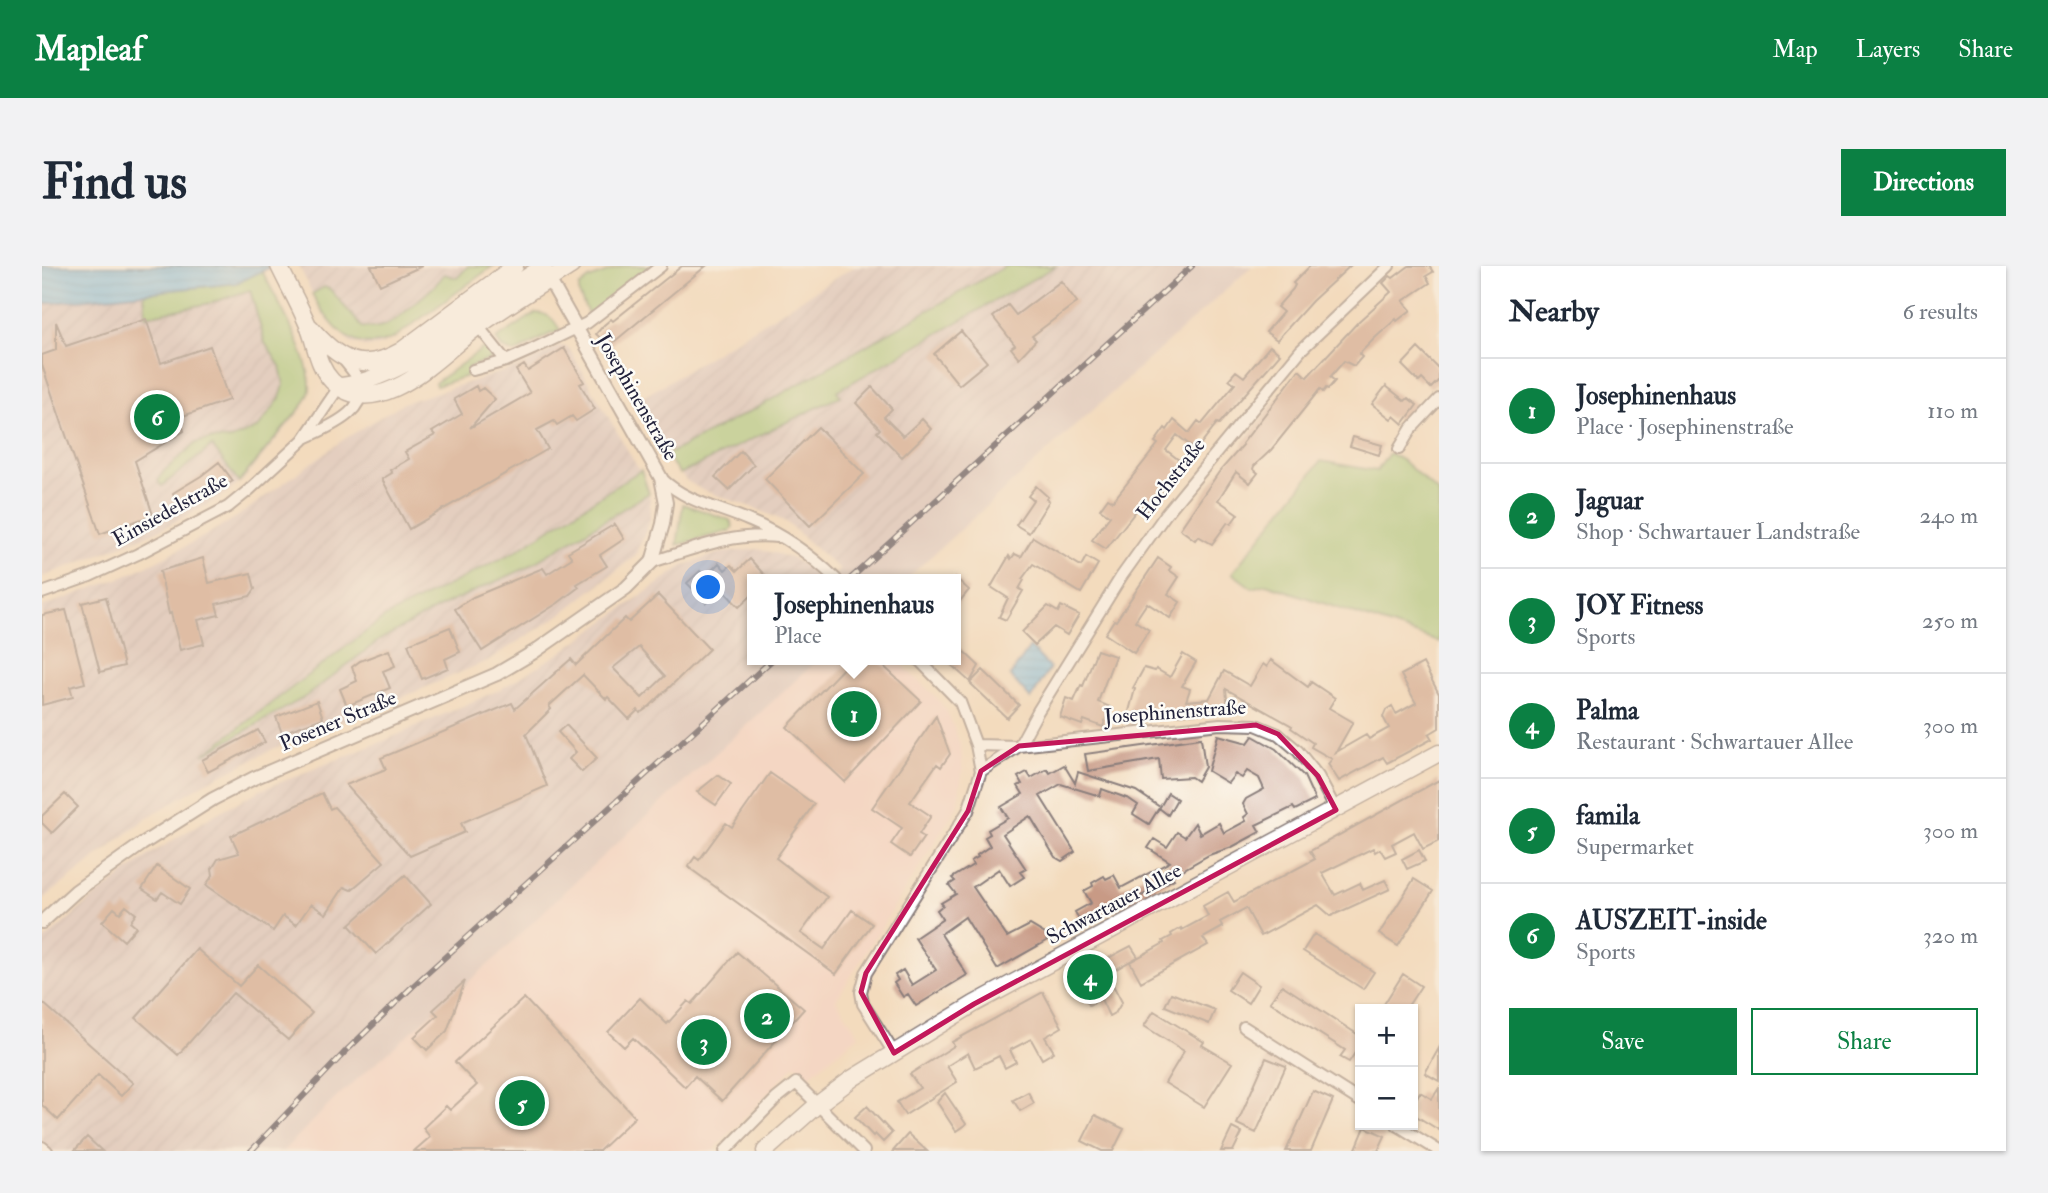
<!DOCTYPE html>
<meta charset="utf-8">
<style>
body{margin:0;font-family:"IM FELL Double Pica",serif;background:#f2f2f3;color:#1f2937}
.controls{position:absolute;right:21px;bottom:21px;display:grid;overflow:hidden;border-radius:0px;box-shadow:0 2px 5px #0004}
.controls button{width:63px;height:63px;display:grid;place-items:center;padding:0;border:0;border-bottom:2px solid #e0e1e3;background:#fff;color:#1f2937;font:35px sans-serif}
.you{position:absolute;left:667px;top:322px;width:24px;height:24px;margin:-18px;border:5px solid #fff;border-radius:50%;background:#1a73e8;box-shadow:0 0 0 10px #1a73e833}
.badge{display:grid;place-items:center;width:46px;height:46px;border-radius:50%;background:#0b8043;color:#fff;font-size:23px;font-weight:700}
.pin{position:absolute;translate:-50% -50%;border:4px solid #fff;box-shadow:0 2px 7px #0006}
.popup{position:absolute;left:705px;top:308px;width:214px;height:91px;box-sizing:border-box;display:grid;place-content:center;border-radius:0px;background:#fff;filter:drop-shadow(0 2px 5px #0005);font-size:23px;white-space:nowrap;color:#747a83}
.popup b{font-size:26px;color:#1f2937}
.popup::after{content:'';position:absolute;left:50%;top:100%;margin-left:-14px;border:14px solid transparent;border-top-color:#fff}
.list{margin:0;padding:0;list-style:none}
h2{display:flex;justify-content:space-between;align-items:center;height:91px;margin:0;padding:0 28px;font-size:30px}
h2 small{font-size:23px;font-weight:400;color:#747a83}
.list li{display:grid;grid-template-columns:46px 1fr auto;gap:21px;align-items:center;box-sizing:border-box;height:105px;padding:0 28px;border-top:2px solid #e0e1e3}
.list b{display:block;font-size:26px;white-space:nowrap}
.list p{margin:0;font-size:23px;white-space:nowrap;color:#747a83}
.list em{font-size:23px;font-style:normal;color:#747a83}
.actions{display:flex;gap:14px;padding:21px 28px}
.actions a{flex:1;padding:16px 0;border:2px solid #0b8043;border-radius:0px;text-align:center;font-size:24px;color:#0b8043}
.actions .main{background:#0b8043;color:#fff}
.map{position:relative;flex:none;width:1397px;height:885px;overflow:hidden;border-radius:0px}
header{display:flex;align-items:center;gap:42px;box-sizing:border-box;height:98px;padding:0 35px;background:#0b8043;color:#fff}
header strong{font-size:33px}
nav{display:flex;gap:38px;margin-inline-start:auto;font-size:24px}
.intro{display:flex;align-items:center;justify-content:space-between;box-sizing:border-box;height:168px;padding:0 42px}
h1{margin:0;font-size:49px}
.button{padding:18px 32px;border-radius:0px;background:#0b8043;color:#fff;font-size:24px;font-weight:700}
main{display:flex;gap:42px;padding:0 42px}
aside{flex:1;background:#fff;border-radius:0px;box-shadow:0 2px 5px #0004}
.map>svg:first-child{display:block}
</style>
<header>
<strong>Mapleaf</strong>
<nav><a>Map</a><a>Layers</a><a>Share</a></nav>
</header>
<div class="intro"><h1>Find us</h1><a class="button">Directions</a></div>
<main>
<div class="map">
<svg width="1397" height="885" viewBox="0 0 1397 885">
<defs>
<pattern id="industrial-furrows" width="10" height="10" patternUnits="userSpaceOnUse" patternTransform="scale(1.75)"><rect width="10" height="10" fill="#d2bfc1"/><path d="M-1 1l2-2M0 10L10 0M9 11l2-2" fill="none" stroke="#b4a4a7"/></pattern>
<pattern id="water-rules" width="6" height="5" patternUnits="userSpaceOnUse" patternTransform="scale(1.75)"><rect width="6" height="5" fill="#72bdeb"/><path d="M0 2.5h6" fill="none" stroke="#62a2ca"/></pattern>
</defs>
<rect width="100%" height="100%" fill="#fdfcf7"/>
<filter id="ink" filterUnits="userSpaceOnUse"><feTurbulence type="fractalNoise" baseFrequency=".0143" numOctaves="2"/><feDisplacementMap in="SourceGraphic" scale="14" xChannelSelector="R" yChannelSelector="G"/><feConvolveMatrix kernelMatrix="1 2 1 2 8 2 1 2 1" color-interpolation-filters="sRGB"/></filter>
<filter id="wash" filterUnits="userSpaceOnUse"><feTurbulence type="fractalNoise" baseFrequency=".00686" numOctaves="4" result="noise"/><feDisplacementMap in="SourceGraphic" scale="28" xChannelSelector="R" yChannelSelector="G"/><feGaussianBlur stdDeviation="1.57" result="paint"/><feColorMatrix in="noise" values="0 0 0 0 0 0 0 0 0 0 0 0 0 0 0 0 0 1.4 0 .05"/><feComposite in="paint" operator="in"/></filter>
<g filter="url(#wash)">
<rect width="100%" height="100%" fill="#f3dbbd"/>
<path fill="#f7d1c9" d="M776,394H855L894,431L906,447L919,481L921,504L915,540L794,734L817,769L768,809L753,799L671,885H241L297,829L455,691L527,621Z"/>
<path fill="url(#industrial-furrows)" d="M257,0H452L352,73L337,80L322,81L309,77L288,57L279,45Z
M813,0H1132L798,304L744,256L715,243L660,224L645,215L630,199L592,137Z
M220,5L250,67L266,107L268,128L262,140L200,215L178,232L111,267L0,311V38L194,17Z
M517,80L526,81L604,216L608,234V254L593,290L518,349L445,395L354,434L233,482L165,516L106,551L0,634V341L86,309L152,276L195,251L301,174L361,137L485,98Z
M716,283L747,291L767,302L779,313H710V381L200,845L168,885H0V676L45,637L107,589L175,547L219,524L344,474L459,423L518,387L641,300L677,287Z"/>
<path fill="#d2bfc1" d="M1132,0H1210L864,313H788Z
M710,381V394H776L527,621L455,691L297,829L241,885H168L200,845Z"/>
<path fill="#9ac876" stroke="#5e7558" stroke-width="2" d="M426,0H451L352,72C311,91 289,61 270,28L282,21L288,23L320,61C345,65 357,51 374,36C384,27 395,20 402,8L415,12Z
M581,0H610L555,42L553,48L548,52L537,28V21L547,13Z
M964,0H1014L795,125L799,130L638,208L624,189L716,141Z
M220,5C235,34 267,88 268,119C269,127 265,132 261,139L197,216L170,180L120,220L116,215L121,206L154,177L169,173L187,174L216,162L238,132L242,119L238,100L223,77L208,24L169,37L104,50L102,27L194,17Z
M494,47C508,47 513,55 519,66L510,67L473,87L460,82L454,73Z
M443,81L450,93L426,101L428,109L394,120L393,117Z
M1347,187L1360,194L1397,227V376L1224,318L1210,322L1190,307L1279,195L1335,205Z
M599,204L607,227L482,303L406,337L339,373L263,431L161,489L343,351L472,286Z
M641,238L688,254L691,260L688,265L635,279Z"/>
<path fill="url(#water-rules)" stroke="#4a7093" stroke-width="2" d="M0,0H231L194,17L0,38Z
M988,381L1008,402L989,433L968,410Z"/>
<g id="blocks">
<path fill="#c89a85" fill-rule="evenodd" d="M329,0H380L338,19Z
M640,0H664L567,80L554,68L562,59L569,53L571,55Z
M1268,0H1308L1270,35L1235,74L1224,66L1241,46L1235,41L1251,23L1253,19L1251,17Z
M1367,0H1387L1391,6L1384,10L1388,17L1361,35L1369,44L1355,55L1354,53L1333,72L1317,88L1320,91L1312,100L1302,95L1288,111L1293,115L1286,123L1284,122L1281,126L1278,123L1229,184L1212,200L1211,203L1216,207L1208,217L1194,206L1176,234L1196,248L1189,258L1186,256L1170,278L1156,270L1153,274L1138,263L1177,206L1201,179L1200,178L1257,104L1265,111L1317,55L1349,26L1341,17L1348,10L1351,12Z
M1019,15L1035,36L990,70L994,74L977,92L969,82L973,79L951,51L966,39L974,49Z
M104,53L119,97L168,80L187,134L138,151L142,165L93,195L111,249L58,268L0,99V89L14,84V56L24,80Z
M919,65L945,96L917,119L892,88Z
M1228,80L1238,88L1177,158L1175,157L1154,184L1135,169L1124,184L1142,198L1105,246L1098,240L1064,283L1050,274L1068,250L1058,243L1066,232L1071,235L1116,178L1113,176L1123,162L1125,164L1132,154L1147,167L1156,155L1160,158L1193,118L1187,113L1194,105L1202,111Z
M522,82L542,116L538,118L553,143L534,155L530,150L515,159L512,155L495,164L506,183L367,263L340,213L350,207L348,204L367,193L363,186L393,169L390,166L420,148L412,133L434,120L436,125L441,122L453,133L428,162L488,127L474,104L482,99L486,105Z
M1376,82L1397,103V114L1389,122L1380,113L1377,116L1360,99Z
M1344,120L1363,135L1366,132L1375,139L1361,158L1352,150L1349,153L1330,138Z
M830,121L850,143L842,151L861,170L880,153L889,163L860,191L835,166L838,163L814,137Z
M776,161L822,208L768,260L723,213Z
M1311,171L1340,179L1337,189L1308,180Z
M699,185L712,199L687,224L673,211Z
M177,196L191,215L141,245L131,227L159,210Z
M994,220L1006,231L1004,233L1007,235L987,267L974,259L991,234L986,230Z
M573,258L582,273L558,289L565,300L535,318L537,321L516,337L440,385L413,343L431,331L501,302L505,308L530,292L526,286Z
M991,271L1039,300L1044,291L1056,298L1039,327L991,298L980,313L982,314L977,323L981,325L964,354L957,351L966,332L949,321L967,290L969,293L973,288L979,291Z
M161,292L167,317L209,307L213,323L208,330L174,338L177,349L156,354L162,378L138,384L129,347L127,348L118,305Z
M1116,292L1129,301L1127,304L1137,311L1126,328L1138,336L1128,352L1105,337L1093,355L1107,364L1092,387L1063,368L1072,354L1074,355Z
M708,293L726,313H710V329L697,341L680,323L664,337L645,317L658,305L663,311L677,297L683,304L689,299L695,305Z
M914,312L927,324L914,340Z
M616,329L667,383L608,440L598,447L596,444L587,453L566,431L564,433L541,409L507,440L509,443L484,468L505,520L419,557L423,566L368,590L304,519L344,503L339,492L470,437L473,443L529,393L534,399L583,352L587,356ZM597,381L623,410L600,432L571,402Z
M64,331L82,400L58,406L40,337Z
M1006,340L1016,346L1019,340L1037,349L1025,369L1012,361L993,379L980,366Z
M24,344L43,417L28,421L31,431L0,439V349Z
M408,361L418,386L403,393L406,402L380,413L366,378Z
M914,378L937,400L928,416L904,394H914Z
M347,384L353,400L341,405L348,422L305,440L298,423L315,415L310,401L318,395Z
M1055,384L1073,390L1056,436L1068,441L1061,461L1042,454L1040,459L1018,451L1024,432L1032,435L1039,419L1041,420Z
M1141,388L1154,396L1140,420L1148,423L1144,435L1167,433L1182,405L1208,420L1221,398L1225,401L1229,394L1266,421L1269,416L1293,432L1287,442L1311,456L1294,486L1324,469L1327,473L1347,462L1341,451L1344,444L1350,440L1354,448L1374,437L1359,409L1381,397L1397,428V462L1387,468L1390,473L1345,497L1341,491L1297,515L1286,498L1290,493L1269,481L1271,477L1249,462L1250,460L1184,423L1186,444L1138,449L1111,440L1107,455L1086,449L1093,423L1091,422L1102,402L1113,405L1114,403L1128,411Z
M809,394H835L879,435L803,516L745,461Z
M941,404L977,439L965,452L928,417Z
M275,435L281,452L240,467L234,451Z
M894,450L908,488L899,501L895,498L868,536L889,550L877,568L882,571L868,591L849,578L860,562L830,542Z
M524,459L555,492L540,506L527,493L534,486L516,466Z
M216,464L223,476L166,506L160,494Z
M1176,469L1206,477L1211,470L1234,483L1262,510L1273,534L1253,544L1251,541L1214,559L1218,566L1190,581L1167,589L1130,610L1132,613L1041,660L1033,646L1049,637L1042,625L1051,620L1050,617L1062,610L1064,613L1072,609L1079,622L1128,596L1106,582L1112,573L1125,581L1135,566L1143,571L1153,557L1158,568L1177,557L1182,567L1204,555L1202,551L1206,548L1201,538L1204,533L1222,523L1217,512L1205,505L1200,512L1193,508L1186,517L1166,505Z
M1159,472L1163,501L1155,515L1149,511L1119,513L1117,493L1046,505L1043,488Z
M1022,499L1033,517L1036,506L1094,525L1118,541L1126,527L1135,533L1126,549L1117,542L1107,558L1091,548L1096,539L1087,533L1060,523L1058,530L1019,518L998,530L1033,586L1020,595L1013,591L988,550L961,568L984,603L978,606L982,611L968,620L957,603L931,621L965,671L988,659L1003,668L1006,674L955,703L923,651L899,668L925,709L874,740L866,728L861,731L852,717L856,714L853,709L861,704L870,719L894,704L873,672L901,653L895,644L901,639L899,637L914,628L907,619L913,615L910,612L931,599L929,595L936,591L935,589L948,580L943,571L948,568L946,564L966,552L959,541L981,528L976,520L980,518L976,511L985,506L989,512L1005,503L1008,507Z
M728,507L772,538L734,592L785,631L759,667L782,683L810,644L830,658L794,708L646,601L653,591L657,594L684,557L690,561Z
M676,509L689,518L674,539L655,526Z
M1397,514V575L1381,583L1372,566L1350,578L1354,586L1343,591L1338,583L1333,586L1331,582L1280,607L1293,629L1318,617L1321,624L1343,614L1348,623L1289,650L1276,639L1219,670L1204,642L1178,656L1181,661L1161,672L1166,679L1099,716L1088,696L1122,677L1121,675L1130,670L1129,668L1139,662L1140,664L1166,650L1161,640L1186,626L1192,636L1273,593L1268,585Z
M280,527L288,543L292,541L342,596L309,624L302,621L284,648L269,638L254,659L241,650L231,665L164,619L171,609L170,603L176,593L197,587L189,570Z
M23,528L36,541L10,567L0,557V550Z
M1377,584L1383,595L1365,603L1360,593Z
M115,600L148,623L138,638L120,626L115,633L100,623Z
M363,609L389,638L334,688L307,659Z
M1372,613L1391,625L1356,680L1337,668Z
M84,640L94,648L88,656L94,661L82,675L60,656L72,642L78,647Z
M1272,668L1332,706L1321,723L1261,685Z
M1089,680L1096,691L1065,708L1080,736L1074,746L1067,750L1059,733L1047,739L1032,710Z
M155,683L197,720L216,699L270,747L246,774L191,727L136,789L94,752Z
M695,686L762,743L680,835L653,810L643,821L591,772L582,781L566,766L598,732L625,758L646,735L650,738Z
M1198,706L1217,719L1206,737L1186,724Z
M1361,708L1379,720L1364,743H1339Z
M423,715L405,765L385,784L372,771L396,749L391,744Z
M1240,719L1318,770V779L1307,796L1298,791L1303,784L1228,736Z
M1001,726L1020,761L1003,771L1012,786L1000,793L989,773L968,784L974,796L963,802L957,790L933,802L926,787L905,800L915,816L863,849L855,836L878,822L868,808L912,780L910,776Z
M1129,727L1173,744L1167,758L1123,740Z
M482,732L593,851L557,885H372L388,871L381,862L404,840L408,844L435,819L413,796Z
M0,736L91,817L79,830L56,809L16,854L0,839Z
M1112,745L1162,776L1160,779L1190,797L1162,841L1123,817L1142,785L1102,760Z
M1397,782V815L1383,807Z
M1224,792L1244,800L1214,867L1195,858Z
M1397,822V864L1371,848V838L1378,826L1390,833Z
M1271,825L1291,834L1269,885H1244Z
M986,826L992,837L978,845L971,834Z
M903,827L924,858L914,865L895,836Z
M825,840L850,867L841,876L833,868L831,870L813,851Z
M1053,849L1082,863L1071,885H1060L1040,875Z
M1323,861L1343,870L1336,885H1313Z
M1190,862L1200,867L1191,885H1179Z
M866,868L885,885H851Z
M45,871L60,885H32Z"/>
</g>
</g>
<g filter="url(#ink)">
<use href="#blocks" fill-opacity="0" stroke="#8a7e7c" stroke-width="2"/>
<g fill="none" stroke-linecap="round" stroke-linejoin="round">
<defs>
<path id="minor" d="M436,60L464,95
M431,104L464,95L491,83L545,57L619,0
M263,172C284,162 333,144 315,111C311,105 306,99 301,93
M1357,183L1369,163L1397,133
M619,212C645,237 677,241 708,255C742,269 768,288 794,313
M610,296C654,282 688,267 736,271
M0,327L48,310L96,288L186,241L207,224L261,174L297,121
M934,479L977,480L1178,458L1214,459L1236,468L1256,485L1276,510L1294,544
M939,505L977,480L996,445L1079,311L1124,248L1259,84L1347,0
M1202,761L1318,835
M852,787L821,738L819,726L824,707L926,545L939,505L934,479L918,436L877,394
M1355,859L1397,885
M0,881L5,885
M683,885L734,833L754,817L822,885"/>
<path id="tertiary" d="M0,656L34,625L100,578L171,533L212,512L455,408L492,386L584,322L610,296L621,258L624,237L619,212L503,6"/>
<path id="primary" d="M237,0C246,19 257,38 265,57C274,77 274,98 290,115C336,160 400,87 435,61C465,39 498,19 529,0
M268,61C296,94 319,108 359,85L473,0
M300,120C379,108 435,40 502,0
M723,885L775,839L811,812L932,738L1397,487"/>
</defs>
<use href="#minor" stroke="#8a7e7c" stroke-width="14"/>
<use href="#tertiary" stroke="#8a7e7c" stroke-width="16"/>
<use href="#primary" stroke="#8a7e7c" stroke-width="19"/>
<use href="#minor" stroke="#fff" stroke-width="10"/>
<use href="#tertiary" stroke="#fff" stroke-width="12"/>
<use href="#primary" stroke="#fff" stroke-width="16"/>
<defs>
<path id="rail" d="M808,313L1150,0
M209,885L304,785L370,721L730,394"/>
</defs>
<use href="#rail" stroke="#22223b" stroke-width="6"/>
<use href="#rail" stroke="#fdfcf7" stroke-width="3.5" stroke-dasharray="10" stroke-linecap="butt"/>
</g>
</g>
<path d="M0 0H1397V885H0ZM1214,459L1236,468L1276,510L1294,544L932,738L852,787L819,726L824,707L926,545L939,505L977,480Z" fill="#f3dbbd" fill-opacity=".55" fill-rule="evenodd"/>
<path fill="none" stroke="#c2185b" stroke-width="5" stroke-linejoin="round" d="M1214,459L1236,468L1276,510L1294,544L932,738L852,787L819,726L824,707L926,545L939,505L977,480Z"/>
<g text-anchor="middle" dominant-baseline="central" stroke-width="5" stroke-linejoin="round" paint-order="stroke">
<g font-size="21" fill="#22223b" stroke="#fdfcf7">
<text transform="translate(595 131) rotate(60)">Josephinenstraße</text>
<text transform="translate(1129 213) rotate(-52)">Hochstraße</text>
<text transform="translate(128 244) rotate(-29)">Einsiedelstraße</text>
<text transform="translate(1133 446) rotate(-4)">Josephinenstraße</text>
<text transform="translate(296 455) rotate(-23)">Posener Straße</text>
<text transform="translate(1072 638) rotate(-28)">Schwartauer Allee</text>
</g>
</g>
</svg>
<div class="controls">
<button>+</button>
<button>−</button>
</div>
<div class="you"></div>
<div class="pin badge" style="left:812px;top:448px">1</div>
<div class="popup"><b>Josephinenhaus</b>Place</div>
<div class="pin badge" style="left:725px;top:750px">2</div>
<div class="pin badge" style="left:662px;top:776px">3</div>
<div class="pin badge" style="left:1048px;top:711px">4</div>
<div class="pin badge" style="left:480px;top:837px">5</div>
<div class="pin badge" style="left:115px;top:151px">6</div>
</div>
<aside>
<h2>Nearby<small>6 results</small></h2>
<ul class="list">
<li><span class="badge">1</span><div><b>Josephinenhaus</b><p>Place · Josephinenstraße</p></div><em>110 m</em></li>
<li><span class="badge">2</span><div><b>Jaguar</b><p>Shop · Schwartauer Landstraße</p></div><em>240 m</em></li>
<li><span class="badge">3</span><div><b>JOY Fitness</b><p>Sports</p></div><em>250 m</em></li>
<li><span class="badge">4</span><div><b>Palma</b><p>Restaurant · Schwartauer Allee</p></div><em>300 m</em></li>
<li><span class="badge">5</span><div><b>famila</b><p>Supermarket</p></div><em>300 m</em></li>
<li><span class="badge">6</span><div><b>AUSZEIT-inside</b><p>Sports</p></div><em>320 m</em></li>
</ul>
<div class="actions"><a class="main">Save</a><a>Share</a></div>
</aside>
</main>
